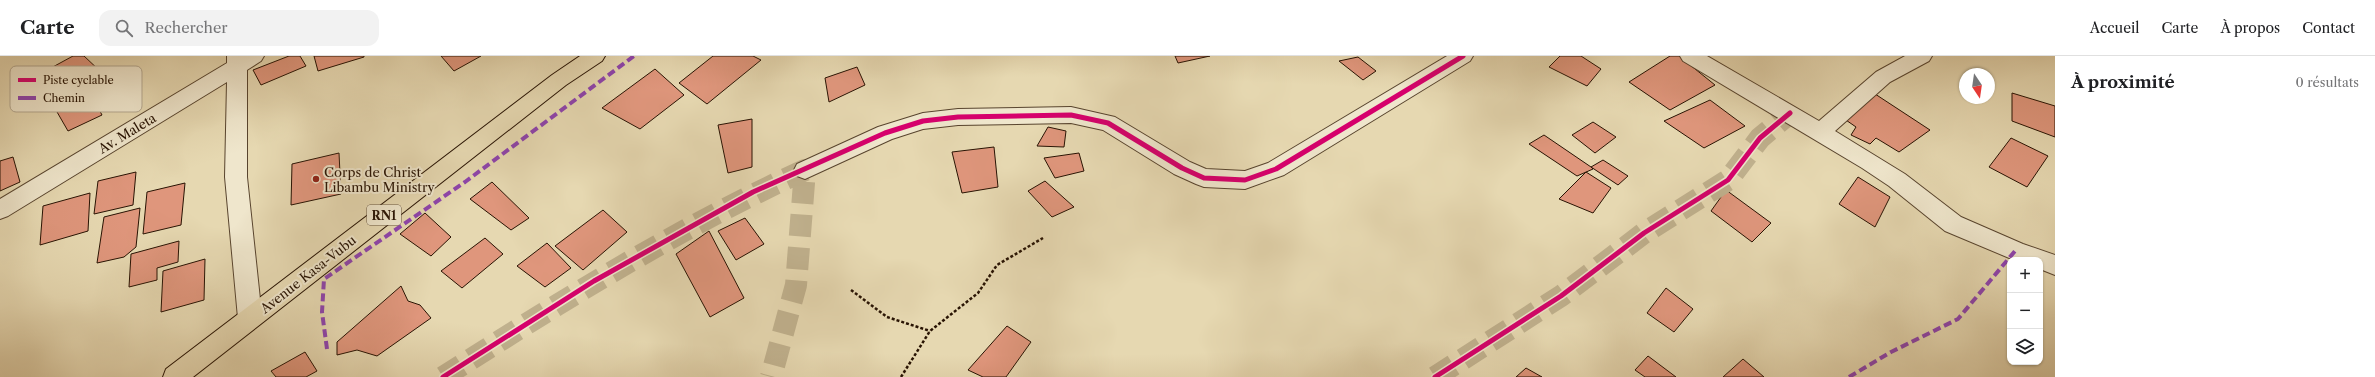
<!DOCTYPE html>
<html lang="fr">
<meta charset="utf-8">
<style>
body{margin:0;font-family:"Libre Caslon Text",serif;background:#f2f2f2;color:#202124}
.controls{position:absolute;right:12px;bottom:12px;display:grid;overflow:hidden;border-radius:8px;box-shadow:0 1px 3px #0004}
.controls button{width:36px;height:36px;display:grid;place-items:center;padding:0;border:0;border-bottom:1px solid #e0e0e0;background:#fff;color:#202124;font:20px sans-serif}
.compass{position:absolute;left:1959px;top:12px;width:36px;height:36px;border-radius:50%;background:#fff;box-shadow:0 1px 3px #0004;rotate:167deg}
.list{margin:0;padding:0;list-style:none}
h2{display:flex;justify-content:space-between;align-items:center;height:52px;margin:0;padding:0 16px;font-size:17px}
h2 small{font-size:13px;font-weight:400;color:#757577}
.icon{flex:none;width:22px;height:22px;fill:none;stroke:currentColor;stroke-width:2;stroke-linecap:round;stroke-linejoin:round}
.map{position:relative;flex:none;width:2055px;height:321px;overflow:hidden}
header{display:flex;align-items:center;gap:24px;box-sizing:border-box;height:56px;padding:0 20px;background:#fff;border-bottom:1px solid #e0e0e0}
header strong{font-size:19px}
nav{display:flex;gap:22px;margin-inline-start:auto;font-size:14px}
.search{width:280px;height:36px;background:#f2f2f2;display:flex;align-items:center;gap:10px;box-sizing:border-box;padding:0 14px;border-radius:12px;color:#757577;font-size:15px}
main{display:flex}
aside{flex:1;background:#fff}
.map>svg:first-child{display:block}
</style>
<header>
<strong>Carte</strong>
<div class="search"><svg class="icon" aria-label="search" viewBox="0 0 24 24"><circle cx="10" cy="10" r="6"/><path d="M15 15l6 6"/></svg>Rechercher</div>
<nav><a>Accueil</a><a>Carte</a><a>À propos</a><a>Contact</a></nav>
</header>
<main>
<div class="map">
<svg width="2055" height="321" viewBox="0 0 2055 321">
<rect width="100%" height="100%" fill="#e6d8b1"/>
<filter id="stains"><feTurbulence type="fractalNoise" baseFrequency=".005" numOctaves="4"/><feColorMatrix values="0 0 0 0 .2 0 0 0 0 .09 0 0 0 0 .02 0 0 0 .5 -.17"/></filter>
<radialGradient id="worn" r=".72"><stop offset=".6" stop-color="#630" stop-opacity="0"/><stop offset="1" stop-color="#630" stop-opacity=".3"/></radialGradient>
<path fill="#df967c" stroke="#281303" d="M73,0H84L101,16L55,41L38,19Z
M289,0H300L306,10L261,29L253,14Z
M314,0H364V1L318,15Z
M441,0H481L454,15Z
M713,0H753L761,4L707,48L679,27Z
M1175,0H1210L1178,7Z
M1560,0H1581L1601,13L1587,30L1549,11Z
M1670,0H1679L1715,29L1670,54L1629,26Z
M1358,1L1376,15L1363,24L1339,5Z
M857,11L865,29L829,46L825,22Z
M655,13L684,39L640,73L602,52Z
M88,33L102,59L68,75L53,49Z
M1869,34L1930,74L1899,96L1876,82L1870,88L1851,79L1856,71L1843,62Z
M2012,37L2055,50V81L2012,65Z
M1710,44L1745,70L1704,92L1664,65Z
M752,63V111L728,117L718,69Z
M1593,66L1616,81L1595,97L1572,79Z
M1048,71L1066,75L1064,91L1037,90Z
M1544,79L1591,111L1593,113L1577,120L1529,88Z
M2011,82L2048,100L2027,131L1989,111Z
M994,91L998,131L962,137L952,96Z
M339,97L341,138L291,149L292,108Z
M1079,97L1084,115L1055,122L1044,102Z
M13,101L20,126L0,135V105Z
M1603,104L1628,120L1618,129L1591,111Z
M136,116L133,149L94,158L98,125Z
M1586,116L1611,132L1593,157L1559,143Z
M1858,121L1890,141L1875,171L1839,148Z
M1045,125L1074,151L1052,161L1028,135Z
M492,126L529,162L511,174L470,143Z
M185,127L181,169L143,178L147,136Z
M1726,134L1771,167L1752,186L1711,155Z
M90,137L88,175L40,189L43,150Z
M140,152L136,191L124,201L97,207L104,161Z
M603,154L627,176L583,214L555,190Z
M425,157L451,181L431,200L400,178Z
M745,162L764,188L736,204L718,175Z
M709,175L744,242L710,261L676,198Z
M485,182L503,198L462,232L441,215Z
M179,185L178,206L157,212V224L129,231L131,198Z
M547,187L571,212L545,231L517,210Z
M205,203L204,244L161,256L163,215Z
M401,230L408,245L420,249L431,262L377,300L357,294L337,299V286Z
M1666,232L1693,253L1674,276L1647,257Z
M1007,270L1031,286L1006,321H983L968,314Z
M305,296L317,315L306,321H276L271,315Z
M1648,300L1676,321H1645L1635,314Z
M1743,303L1764,321H1723Z
M1526,312L1542,321H1516Z"/>
<g fill="none" stroke-linecap="round" stroke-linejoin="round">
<path stroke="#c0b18e" stroke-width="22" stroke-dasharray="22 11" stroke-linecap="butt" d="M443,321C560,246 678,172 805,114L796,229L771,321
M1435,321L1561,240L1644,177L1728,124L1760,82L1790,57"/>
<defs>
<path id="minor" d="M227,0H264L261,5L247,14V121L262,262L258,269L250,272L242,269L238,262L225,121L227,26L8,160L0,163V143L227,7Z
M1447,0H1473L1470,5L1284,119L1245,133L1204,131L1196,128L1174,118L1103,74L1071,67L958,69L923,73L892,83L805,123L797,120L794,114L797,108L878,71L923,57L958,53L1071,51L1115,61L1190,106L1206,113L1245,115L1268,107Z
M1680,0H1707L1819,65L1876,16L1905,0H1932L1929,5L1890,26L1835,75L1905,118L1961,161L2023,188L2055,199V219L2040,213V204H2014L1945,175L1889,130L1862,112L1683,5Z"/>
<path id="trunk" d="M580,0H605L602,5L566,29L193,321H163L166,313L552,19Z"/>
</defs>
<use href="#minor" stroke="#58442e" stroke-width="2"/>
<use href="#trunk" stroke="#281303" stroke-width="2"/>
<path stroke="#281303" stroke-width="2.5" stroke-dasharray="3 2" stroke-linecap="butt" d="M851,234L887,261L930,275
M901,321L930,275L978,237L997,209L1043,182"/>
<use href="#minor" fill="#efe6cc" fill-rule="evenodd"/>
<use href="#trunk" fill="#e6d8b1" fill-rule="evenodd"/>
<path stroke="#8e44ad" stroke-width="4" stroke-dasharray="8 4" stroke-linecap="butt" d="M327,293L322,256L324,223L465,126L634,0
M1849,321L1891,296L1958,263L2015,195"/>
<defs>
<path id="cycleway" d="M443,321L594,225L753,136L885,77L923,65L958,61L1071,59L1108,67L1182,112L1204,122L1245,124L1276,113L1463,0
M1435,321L1561,240L1644,177L1728,124L1760,82L1790,57"/>
</defs>
<use href="#cycleway" stroke="#efe6cc" stroke-width="8"/>
<use href="#cycleway" stroke="#d6006c" stroke-width="5"/>
</g>
<circle fill="#8f2418" stroke="#efe6cc" stroke-width="1.5" cx="316" cy="123" r="4"/>
<g text-anchor="middle" dominant-baseline="central" stroke-width="4" stroke-linejoin="round" paint-order="stroke">
<rect fill="#efe6cc" stroke="#64523f" stroke-width="1" x="367" y="149" width="34" height="20" rx="3"/>
<g font-size="12" font-weight="bold" fill="#281303">
<text x="384" y="159">RN1</text>
</g>
<g font-size="13" fill="#281303" stroke="#efe6cc">
<text transform="translate(127 77) rotate(-31)">Av. Maleta</text>
<text transform="translate(308 218) rotate(-38)">Avenue Kasa-Vubu</text>
</g>
<g font-size="13" fill="#281303" stroke="#efe6cc" text-anchor="start">
<text x="324" y="116">Corps de Christ<tspan x="324" dy="15">Libambu Ministry</tspan></text>
</g>
</g>
<rect x="10" y="10" width="132" height="46" rx="6" fill="#efe6cc" stroke="#b3a790" stroke-width="1"/>
<rect x="18" y="22" width="18" height="4" fill="#d6006c"/>
<rect x="18" y="40" width="18" height="4" fill="#8e44ad"/>
<g font-size="11" fill="#281303">
<text x="43" y="28">Piste cyclable</text>
<text x="43" y="46">Chemin</text>
</g>
<rect width="100%" height="100%" filter="url(#stains)"/>
<rect width="100%" height="100%" fill="url(#worn)"/>
</svg>
<div class="controls">
<button>+</button>
<button>−</button>
<button><svg class="icon" aria-label="layers" viewBox="0 0 24 24"><path d="M12 4l9 5-9 5-9-5zM3 14l9 5 9-5"/></svg></button>
</div>
<svg class="compass" viewBox="-18 -18 36 36"><path d="M0-13l5 13h-10z" fill="#e53935"/><path d="M0 13l5-13h-10z" fill="#757577"/></svg>
</div>
<aside>
<h2>À proximité<small>0 résultats</small></h2>
<ul class="list">
</ul>
</aside>
</main>
